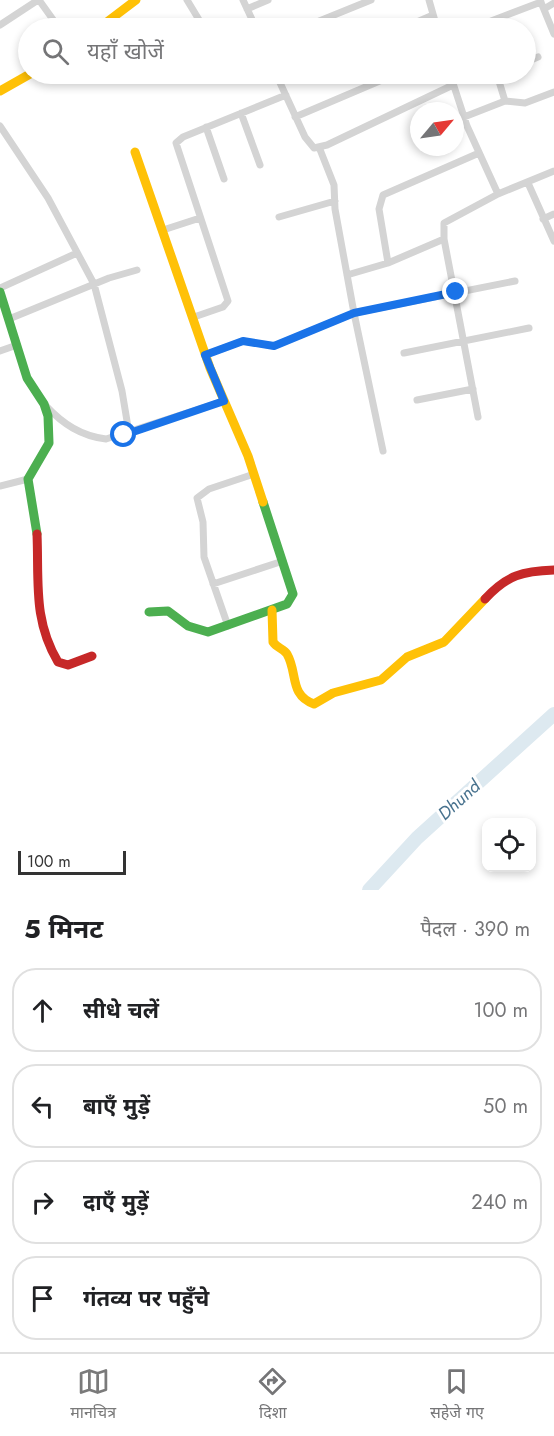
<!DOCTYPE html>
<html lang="hi">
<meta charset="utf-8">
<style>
body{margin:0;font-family:Jost,"Noto Sans Devanagari",sans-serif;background:#f6f6f6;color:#202124}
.controls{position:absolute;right:18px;bottom:18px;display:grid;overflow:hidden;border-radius:12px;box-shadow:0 3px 9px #0003}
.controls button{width:54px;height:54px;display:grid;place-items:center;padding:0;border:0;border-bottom:2px solid #e0e0e0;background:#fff;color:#202124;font:30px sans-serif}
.compass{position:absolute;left:410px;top:102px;width:54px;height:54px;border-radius:50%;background:#fff;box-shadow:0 3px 9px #0003;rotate:61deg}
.scale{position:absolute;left:18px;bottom:15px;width:108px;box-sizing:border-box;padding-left:6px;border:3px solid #333;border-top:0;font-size:16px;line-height:21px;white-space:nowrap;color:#333;-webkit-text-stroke:4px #fff;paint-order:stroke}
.stop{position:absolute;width:18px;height:18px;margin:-14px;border:4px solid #1a73e8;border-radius:50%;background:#fff}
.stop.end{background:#1a73e8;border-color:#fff;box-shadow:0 2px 6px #0008}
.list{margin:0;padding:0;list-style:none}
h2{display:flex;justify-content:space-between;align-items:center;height:78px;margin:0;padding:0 24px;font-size:26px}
h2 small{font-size:20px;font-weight:400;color:#757577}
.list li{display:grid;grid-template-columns:39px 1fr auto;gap:18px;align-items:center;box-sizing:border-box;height:84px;margin:0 12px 12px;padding:0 12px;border:2px solid #e0e0e0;border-radius:24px}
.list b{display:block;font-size:22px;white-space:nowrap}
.list em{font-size:20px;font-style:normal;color:#757577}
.icon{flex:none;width:33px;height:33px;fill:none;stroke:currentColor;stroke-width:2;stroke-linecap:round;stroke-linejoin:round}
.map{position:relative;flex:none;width:554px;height:890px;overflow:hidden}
.search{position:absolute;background:#fff;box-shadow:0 3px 9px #0003;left:18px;right:18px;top:18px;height:66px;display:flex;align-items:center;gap:15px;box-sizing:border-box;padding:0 21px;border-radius:33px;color:#757577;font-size:22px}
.sheet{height:462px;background:#fff}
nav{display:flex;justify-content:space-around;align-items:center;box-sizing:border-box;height:84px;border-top:2px solid #e0e0e0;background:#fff;font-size:16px;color:#757577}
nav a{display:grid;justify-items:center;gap:3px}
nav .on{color:#7a7a7a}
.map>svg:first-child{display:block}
</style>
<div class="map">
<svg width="554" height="890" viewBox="0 0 554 890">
<rect width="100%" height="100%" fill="#fff"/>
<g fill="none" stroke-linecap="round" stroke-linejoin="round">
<path stroke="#dde9f0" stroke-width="14" d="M369,890L417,838L554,714"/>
<path stroke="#d4d4d4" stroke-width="7" d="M39,0L59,28
M187,0L204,28
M243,0L256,28
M429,0L437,28
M540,0L554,34
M247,9L268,0
M544,9L554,3
M0,25L38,0
M302,28L371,0
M403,28L433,15
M473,28L541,2
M526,62L538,57
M276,74L305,137L314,148L327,145L453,85
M450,74L467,126L498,194
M500,74L498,78L505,101
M280,81L298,74
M241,113L260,165
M295,117L396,74
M464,117L505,101L525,103L554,92
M0,126L48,198L94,284L122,391L129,433
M206,127L224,179
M319,147L334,185L335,209L354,313L383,451
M528,183L554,241
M279,217L335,201
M543,219L554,214
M163,230L200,218
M388,263L379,209L383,195L479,153
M347,275L388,263L444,239
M0,288L77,253
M194,317L223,307L228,301L176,143L183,137L286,95
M9,319L109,278L137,270
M0,351L17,345
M404,353L529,328
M205,355L243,341L274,346L354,313L515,281
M417,400L473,389
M46,406C63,424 81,436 106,439L224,401
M478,417L444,239V223L498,194L554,171
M0,486L28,479
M213,584L283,561
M228,626L204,557L203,522L197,498L209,489L254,474"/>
<path stroke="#4caf50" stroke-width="9" d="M0,292L27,378L44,404L48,416L49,443L28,479L37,534
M149,612L168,611L188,626L208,632L287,604L293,594L263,502"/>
<path stroke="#ffc107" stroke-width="9" d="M99,28L136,0
M0,91L30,74
M135,152L210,368L248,456L263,502
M272,610L273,642C277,648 284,649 287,654C298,673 289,695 314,704L333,693L381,680L407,657L444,642L485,599"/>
<path stroke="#c62828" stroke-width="9" d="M37,534C39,582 33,620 58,662L68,665L92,656
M485,599C507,575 523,571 554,570"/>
</g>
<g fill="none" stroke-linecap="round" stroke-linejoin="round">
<path stroke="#1a73e8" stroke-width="8" d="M124,435L224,401L205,355L243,341L274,346L354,313L456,292"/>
</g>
<g text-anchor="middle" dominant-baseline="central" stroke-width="6" stroke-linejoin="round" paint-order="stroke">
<g font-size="18" font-style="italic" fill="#48728e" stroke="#fff">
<text transform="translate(459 800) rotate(-42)">Dhund</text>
</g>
</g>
</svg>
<div class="controls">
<button><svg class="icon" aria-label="locate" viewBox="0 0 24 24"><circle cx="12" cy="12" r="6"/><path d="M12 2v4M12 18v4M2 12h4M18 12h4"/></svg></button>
</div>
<svg class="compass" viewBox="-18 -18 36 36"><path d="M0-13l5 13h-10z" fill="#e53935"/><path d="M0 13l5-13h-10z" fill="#757577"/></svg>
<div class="scale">100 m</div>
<div class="stop" style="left:124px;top:435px"></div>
<div class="stop end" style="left:456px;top:292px"></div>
<div class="search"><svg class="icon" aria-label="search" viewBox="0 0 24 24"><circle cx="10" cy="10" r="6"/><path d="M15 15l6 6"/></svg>यहाँ खोजें</div>
</div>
<section class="sheet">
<h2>5 मिनट<small>पैदल · 390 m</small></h2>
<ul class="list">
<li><svg class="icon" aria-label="ahead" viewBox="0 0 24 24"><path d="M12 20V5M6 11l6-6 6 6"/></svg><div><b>सीधे चलें</b></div><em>100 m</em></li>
<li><svg class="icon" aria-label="left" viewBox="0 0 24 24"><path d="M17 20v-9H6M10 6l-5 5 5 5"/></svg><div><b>बाएँ मुड़ें</b></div><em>50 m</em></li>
<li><svg class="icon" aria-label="right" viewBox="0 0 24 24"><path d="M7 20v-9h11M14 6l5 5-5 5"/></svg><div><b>दाएँ मुड़ें</b></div><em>240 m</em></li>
<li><svg class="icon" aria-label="arrive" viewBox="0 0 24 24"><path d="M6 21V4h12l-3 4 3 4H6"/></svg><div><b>गंतव्य पर पहुँचे</b></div></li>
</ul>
</section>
<nav>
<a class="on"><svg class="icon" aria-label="map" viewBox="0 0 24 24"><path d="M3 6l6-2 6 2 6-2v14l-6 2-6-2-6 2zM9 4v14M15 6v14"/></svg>मानचित्र</a>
<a><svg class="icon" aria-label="directions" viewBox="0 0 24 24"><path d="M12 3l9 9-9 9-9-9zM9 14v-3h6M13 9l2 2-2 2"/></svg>दिशा</a>
<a><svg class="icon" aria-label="saved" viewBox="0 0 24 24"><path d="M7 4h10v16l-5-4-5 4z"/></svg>सहेजे गए</a>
</nav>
